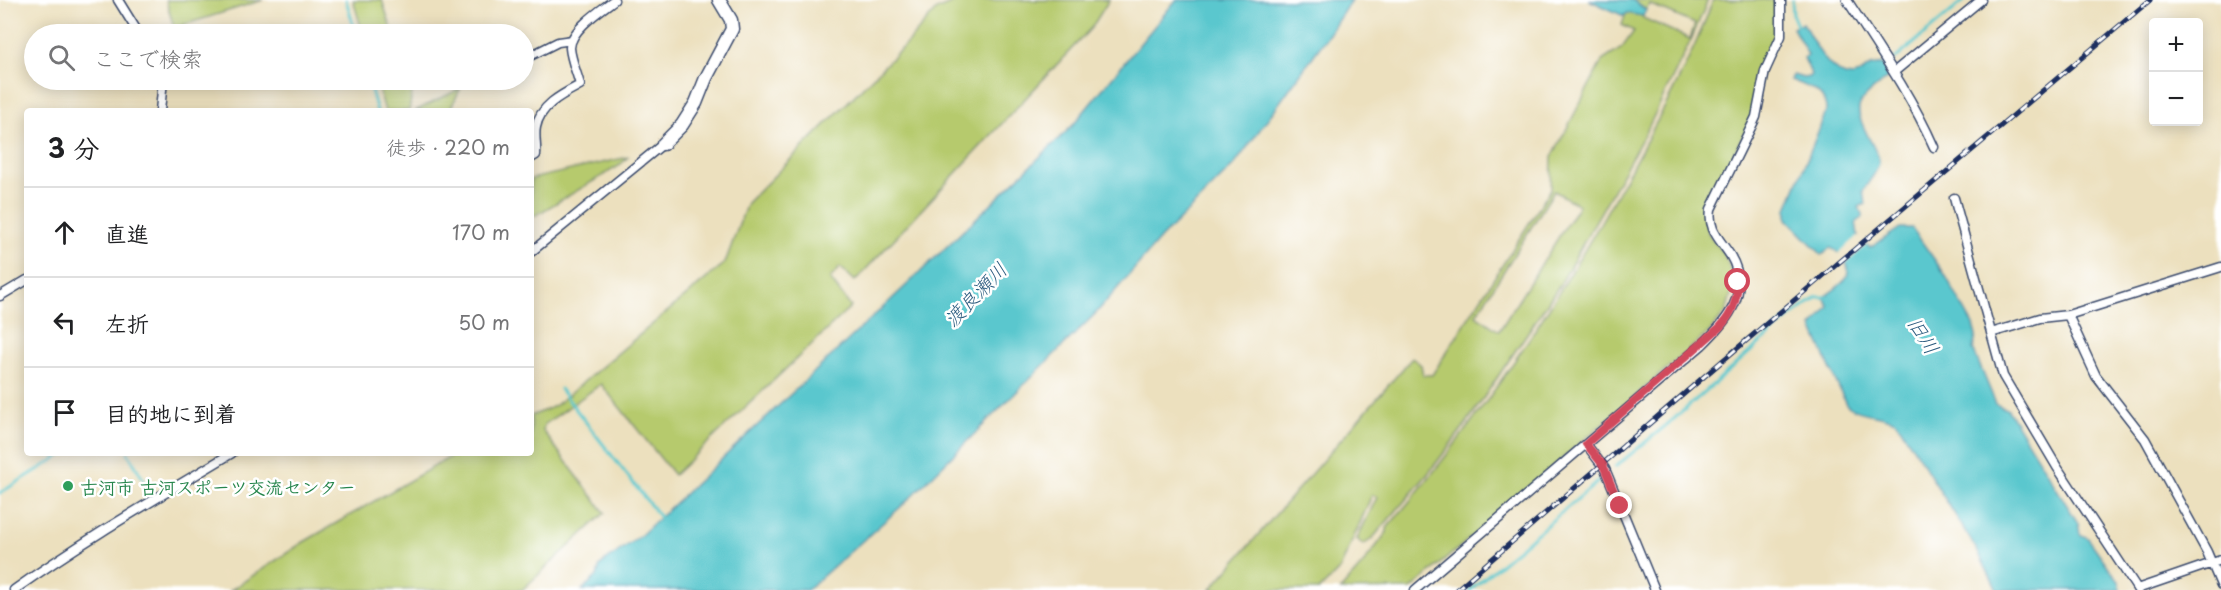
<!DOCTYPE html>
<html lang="ja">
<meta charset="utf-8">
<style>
body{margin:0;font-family:"Playpen Sans","Klee One",sans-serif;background:#f2f2f2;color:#202124}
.controls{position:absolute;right:18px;top:18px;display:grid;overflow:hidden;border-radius:6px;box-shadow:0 3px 15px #0003}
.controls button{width:54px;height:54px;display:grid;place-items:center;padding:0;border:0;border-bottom:2px solid #e0e0e0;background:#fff;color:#202124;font:30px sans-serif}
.stop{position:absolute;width:18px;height:18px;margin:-14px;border:4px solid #d1495b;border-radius:50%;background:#fff}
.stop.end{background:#d1495b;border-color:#fff;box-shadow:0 2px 6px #0008}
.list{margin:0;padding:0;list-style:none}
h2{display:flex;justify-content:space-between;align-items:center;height:78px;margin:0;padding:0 24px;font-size:26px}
h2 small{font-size:20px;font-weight:400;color:#757577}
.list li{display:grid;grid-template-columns:39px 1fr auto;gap:18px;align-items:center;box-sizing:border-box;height:90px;padding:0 24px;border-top:2px solid #e0e0e0}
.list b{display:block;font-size:22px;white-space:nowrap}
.list em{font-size:20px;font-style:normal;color:#757577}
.icon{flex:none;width:33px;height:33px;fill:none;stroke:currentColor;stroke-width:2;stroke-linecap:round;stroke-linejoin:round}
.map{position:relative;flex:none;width:2221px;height:590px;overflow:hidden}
.search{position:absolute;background:#fff;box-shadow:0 3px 15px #0003;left:24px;top:24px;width:510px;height:66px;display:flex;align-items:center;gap:15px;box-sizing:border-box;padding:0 21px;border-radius:33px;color:#757577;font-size:22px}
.panel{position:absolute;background:#fff;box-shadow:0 3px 15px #0003;left:24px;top:108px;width:510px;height:348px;border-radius:6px}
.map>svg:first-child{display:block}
</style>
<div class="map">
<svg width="2221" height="590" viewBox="0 0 2221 590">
<rect width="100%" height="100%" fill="#fff"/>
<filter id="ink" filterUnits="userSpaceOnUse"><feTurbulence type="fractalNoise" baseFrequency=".0167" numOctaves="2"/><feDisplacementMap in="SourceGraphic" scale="12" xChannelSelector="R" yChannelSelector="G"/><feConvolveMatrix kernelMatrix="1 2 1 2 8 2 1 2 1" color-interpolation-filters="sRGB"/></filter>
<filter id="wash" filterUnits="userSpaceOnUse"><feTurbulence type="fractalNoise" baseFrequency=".008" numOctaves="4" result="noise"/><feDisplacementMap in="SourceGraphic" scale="24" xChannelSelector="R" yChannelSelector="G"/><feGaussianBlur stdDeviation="1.35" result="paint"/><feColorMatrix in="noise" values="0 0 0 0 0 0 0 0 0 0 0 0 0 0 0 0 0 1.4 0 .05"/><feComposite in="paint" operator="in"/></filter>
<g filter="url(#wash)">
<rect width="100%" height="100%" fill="#ece0be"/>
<path fill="#b6ca6d" stroke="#687c66" stroke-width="1.5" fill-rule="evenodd" d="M166,0H263L174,28Z
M353,0H382L393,34H363Z
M959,0H1109L1092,27L855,281L840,267L830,279L851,307L674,475L601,384L544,425L543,431L605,513L522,590H231L302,543L457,453H531V416L555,406L725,263L747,203L909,41L936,10Z
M1632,0H1708L1691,40L1648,128L1561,283L1466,424L1427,475L1372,539L1363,545L1357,539L1377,497L1372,495L1340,569L1319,590H1210L1412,358L1421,365L1423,375H1432L1551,189L1552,157L1602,61L1622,48L1634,31L1622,25L1626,13L1643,16V18L1690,39L1695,24L1649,4L1646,10ZM1554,191L1579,205L1499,331L1476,315Z
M1713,0H1776V34L1762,68L1755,108L1749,124L1707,206L1708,233L1724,254L1730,268L1733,287L1726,312L1709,332L1411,589L1340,590L1363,564L1387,532V528C1479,422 1555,306 1623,183C1656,124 1690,64 1713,0Z
M376,80H408L412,93L409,111H385Z
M461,88L449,111H415Z
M628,157L619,166L531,218V179Z"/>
<path fill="#5ac7ce" stroke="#3a7b96" stroke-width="1.5" d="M1176,0H1351L1327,37L1235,164L1161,238L1097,312L904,504L807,590H582L597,576L600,565L640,536L912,280L1072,126Z
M1589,0H1632L1646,10L1643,16L1626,13L1624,16Z
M1803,23C1813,40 1829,77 1853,76C1860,75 1864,70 1869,67C1874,64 1877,66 1882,64L1886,70L1884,72L1888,78C1852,106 1852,105 1873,146C1876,151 1880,157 1879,163C1878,172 1867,183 1863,191L1865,204L1859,207L1863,217L1856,222L1858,235L1870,248L1900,228H1912L1944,273L1973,325L1976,336L1973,349L1996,404L2008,410L2078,523L2080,534L2088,538L2120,583V590H1997L1977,550L1897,422C1882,413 1858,416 1846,404L1812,327L1829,307L1824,297C1836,288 1857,277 1844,260C1839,254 1837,250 1830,248L1822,255L1787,219V209L1826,112C1827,91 1807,87 1791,80L1793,75L1803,78L1809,77L1811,74L1804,58L1808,55L1793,28Z"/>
<path fill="#ece0be" d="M1861,234L1869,243L1844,265L1836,255Z"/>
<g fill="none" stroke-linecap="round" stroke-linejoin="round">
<path stroke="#5ac7ce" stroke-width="3" d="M346,0L356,34
M1792,0L1793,16L1799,30
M1895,59L1965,0
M368,80L377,111
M560,389L662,520
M128,453L147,486
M1615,467L1675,418L1785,321L1817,297H1827
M0,493L65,453
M1470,590L1600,480"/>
</g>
</g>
<g filter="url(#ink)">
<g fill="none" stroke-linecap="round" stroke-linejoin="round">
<defs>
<path id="street" d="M118,0L139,34
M1847,0C1878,48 1911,95 1934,147
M524,59L558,42L572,40
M1894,72L1981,0
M160,111L163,80
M531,158L536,155C537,146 534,136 536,127C540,105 563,94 580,85C577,73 571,60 570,48C570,30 601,10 614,0
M1954,198L2003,376L2057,467L2138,590
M531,252L663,144
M0,296L27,280
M2068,315L2096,376L2145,439L2207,552L2221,585
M1991,333L2040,318L2068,315L2221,267
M1586,444L1605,469L1655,590
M2137,589L2221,560
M14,590C84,540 159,497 232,453
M1415,590L1702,345C1728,320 1752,292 1730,255C1719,238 1708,230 1711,209L1756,117L1765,71L1781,36V0"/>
<path id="secondary" d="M663,144L682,125L696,103L706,78L732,29L731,20L719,0"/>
</defs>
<use href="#street" stroke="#3a4a6c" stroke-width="11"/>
<use href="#secondary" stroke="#3a4a6c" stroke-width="15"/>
<use href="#street" stroke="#fff" stroke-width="8"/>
<use href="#secondary" stroke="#fff" stroke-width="12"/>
<defs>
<path id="rail" d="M1456,590L1721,362L2150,0"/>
</defs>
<use href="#rail" stroke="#1b2f5e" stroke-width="5"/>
<use href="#rail" stroke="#fff" stroke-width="3" stroke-dasharray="9" stroke-linecap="butt"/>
</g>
</g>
<g fill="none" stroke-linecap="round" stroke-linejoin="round" filter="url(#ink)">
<path stroke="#d1495b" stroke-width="8" d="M1620,506L1603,465L1586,444L1720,327C1732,314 1737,301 1738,282"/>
</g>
<circle fill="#2e9e5b" stroke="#fff" stroke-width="2" cx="68" cy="486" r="6"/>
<g text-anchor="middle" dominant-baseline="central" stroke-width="5" stroke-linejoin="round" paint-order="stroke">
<g font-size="18" font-weight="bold" fill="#27864d" stroke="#fff" text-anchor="start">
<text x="80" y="486">古河市 古河スポーツ交流センター</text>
</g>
<g font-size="20" font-style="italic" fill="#2e5d80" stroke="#fff">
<text transform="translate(975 294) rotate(-46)">渡良瀬川</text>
<text transform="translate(1924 335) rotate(58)">旧川</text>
</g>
</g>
</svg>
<div class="controls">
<button>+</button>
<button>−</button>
</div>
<div class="stop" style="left:1738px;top:282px"></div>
<div class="stop end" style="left:1620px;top:506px"></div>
<div class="search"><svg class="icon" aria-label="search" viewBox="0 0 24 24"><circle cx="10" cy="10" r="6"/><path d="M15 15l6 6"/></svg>ここで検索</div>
<section class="panel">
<h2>3 分<small>徒歩 · 220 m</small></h2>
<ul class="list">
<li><svg class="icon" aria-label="ahead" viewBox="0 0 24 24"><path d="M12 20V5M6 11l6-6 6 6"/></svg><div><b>直進</b></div><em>170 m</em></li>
<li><svg class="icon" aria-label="left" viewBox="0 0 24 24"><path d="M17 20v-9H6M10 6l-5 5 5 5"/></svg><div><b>左折</b></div><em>50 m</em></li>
<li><svg class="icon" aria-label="arrive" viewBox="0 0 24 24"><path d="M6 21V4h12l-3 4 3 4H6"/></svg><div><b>目的地に到着</b></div></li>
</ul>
</section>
</div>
